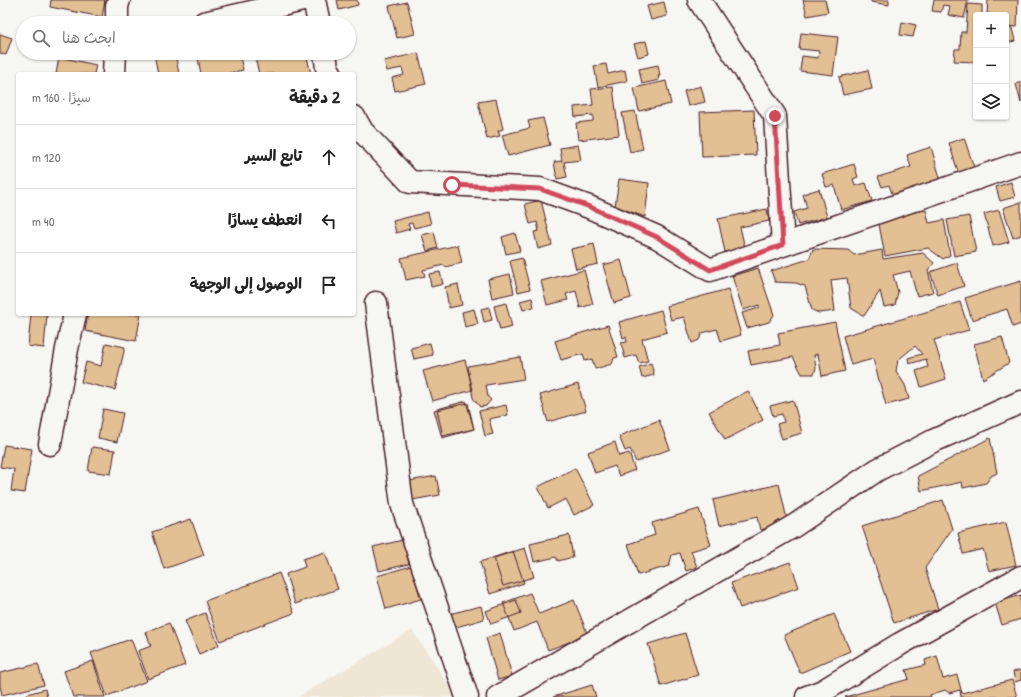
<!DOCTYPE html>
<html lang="ar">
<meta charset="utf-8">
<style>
body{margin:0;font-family:"Patrick Hand","Playpen Sans Arabic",sans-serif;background:#f2f2f2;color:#222;direction:rtl}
.controls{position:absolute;right:12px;top:12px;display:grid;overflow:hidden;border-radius:4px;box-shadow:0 1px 3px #0004}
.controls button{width:36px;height:36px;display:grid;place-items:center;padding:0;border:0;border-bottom:1px solid #e0e0e0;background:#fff;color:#222;font:20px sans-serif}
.stop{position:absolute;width:12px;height:12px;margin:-9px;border:3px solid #d1495b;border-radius:50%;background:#fff}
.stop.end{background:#d1495b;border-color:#fff;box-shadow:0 1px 4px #0008}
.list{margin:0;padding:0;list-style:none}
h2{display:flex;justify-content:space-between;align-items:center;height:52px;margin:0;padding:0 16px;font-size:17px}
h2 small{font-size:13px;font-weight:400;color:#767676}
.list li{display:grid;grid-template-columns:26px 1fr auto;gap:12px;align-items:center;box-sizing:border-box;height:64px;padding:0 16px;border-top:1px solid #e0e0e0}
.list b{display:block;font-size:15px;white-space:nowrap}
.list em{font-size:13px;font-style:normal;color:#767676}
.icon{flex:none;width:22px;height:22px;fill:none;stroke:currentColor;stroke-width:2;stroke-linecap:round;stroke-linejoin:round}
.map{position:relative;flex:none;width:1021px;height:697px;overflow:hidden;direction:ltr}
.search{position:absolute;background:#fff;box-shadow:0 1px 3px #0004;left:16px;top:16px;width:340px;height:44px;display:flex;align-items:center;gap:10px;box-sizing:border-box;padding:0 14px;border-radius:22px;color:#767676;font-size:15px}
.panel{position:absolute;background:#fff;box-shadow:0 1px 3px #0004;left:16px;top:72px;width:340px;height:244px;border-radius:4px;direction:rtl}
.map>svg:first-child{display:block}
</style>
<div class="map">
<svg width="1021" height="697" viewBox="0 0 1021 697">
<rect width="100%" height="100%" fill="#f6f6f2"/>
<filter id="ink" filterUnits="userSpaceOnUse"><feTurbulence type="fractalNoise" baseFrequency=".025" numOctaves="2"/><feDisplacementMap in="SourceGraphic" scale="8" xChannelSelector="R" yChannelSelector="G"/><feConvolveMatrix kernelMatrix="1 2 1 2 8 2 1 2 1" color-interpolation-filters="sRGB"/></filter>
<g filter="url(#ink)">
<path fill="#f0e6d6" d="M412,630L457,697H298Z"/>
<path fill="#e2c094" stroke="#4a1f2b" d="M51,0H105L102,17L50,7Z
M337,0H357L358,5L339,10Z
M803,0H825L828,12L807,16Z
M871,0H889V5L871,2Z
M934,0H968L964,18L948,15L950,6L943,5L941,12L932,11Z
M988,0H1018L1017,27L1006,26V15L987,14Z
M407,2L415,34L397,38L389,6Z
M664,2L667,16L651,20L647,6Z
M968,4L982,5V15H976V62L954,61L955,49H960L961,32H966Z
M902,22L916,25L913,37L900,35Z
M1012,28L1015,41L1006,43V29Z
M801,33L838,37L833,75L800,71L802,56L818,58L819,51L799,49Z
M0,34L12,38L6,55L0,53Z
M646,41L649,54L638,57L634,44Z
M160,53H175L179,74H158L154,54Z
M197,53H239L243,70L225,74H201Z
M254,53H306L311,74H259Z
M418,53L426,84L395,91L392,78L404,75L402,68L387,71L384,61Z
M59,57L96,65L94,74H56Z
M606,64L608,74L625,70L627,81L598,87L594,66Z
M658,65L660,76H658L659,80L642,84L639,69Z
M868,70L872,89L843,95L839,77Z
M666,81L671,104L639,111L634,88Z
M1021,82V103L1016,84Z
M701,86L705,102L688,106L684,91Z
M613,87L619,135L578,140L576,123L593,121V115L575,117L574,107L593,105L591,89Z
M496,99L503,129L498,131L500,136L487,139L478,102Z
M754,110L756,155L702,157L700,112Z
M635,111L643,149L630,152L622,113Z
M543,118L550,145L508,156L502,135L530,128L528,121Z
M964,138L976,173L960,178L949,143Z
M578,145L581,160L564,162L567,177L557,179L554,162L562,161L560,148Z
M931,147L941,181L893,196L889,185L882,187L878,177L911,167L907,155Z
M854,164L858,177L853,179L855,186L866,183L872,201L841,210L834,185L826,187L822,174Z
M619,179L649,183L645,217L615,206Z
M1011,182L1015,197L1000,201L996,187Z
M819,189L827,217L798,225L794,212L807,208L803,194Z
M541,200L552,245L538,249L534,232L539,231L537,222L530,224L525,204Z
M1021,202V235L1013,238L1003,208Z
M767,209L769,221L740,227L745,248L725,252L718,219Z
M926,210L929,223L944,220L950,255L943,259L928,248L885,256L878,219Z
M999,210L1009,242L993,246L984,214Z
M428,212L431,224L414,228L412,223L408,224L410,229L396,233L393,221Z
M969,216L976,252L954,256L947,220Z
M434,232L438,248L427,251L422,235Z
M515,233L520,251L506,254L502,237Z
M594,244L598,264L576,269L571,249Z
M458,245L462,263L445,267L444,265L423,270L425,276L406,280L401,258Z
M813,249L848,250L854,255L882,250L883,259L923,253L934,263L928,270L933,292L917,296L910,271L893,275L898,292L895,305L884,307L880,291L864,316L851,308L847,278L831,280L835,311L819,313L812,310L805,286L796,283L775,282L771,271L809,259Z
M522,258L530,289L518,292L510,261Z
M621,260L631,298L614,303L603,265Z
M957,263L964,286L938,295L930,272Z
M758,268L774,315L769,322L747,328L742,313L759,308V305L743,310L732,276Z
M584,270L593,304L580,308L576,291L566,294L568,300L547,305L541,281Z
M440,272L443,284L431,287L429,274Z
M510,274L514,293L492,298L488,279Z
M1021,281V324L1013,327L1007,309L972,320L965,298Z
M458,284L462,305L449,308L445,287Z
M728,289L741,335L721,341L717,329L702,333L699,340L692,343L684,317L671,320L667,306Z
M532,298L534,307L523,310L520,301Z
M960,302L969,330L934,340L946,379L921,387L916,371L928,367L926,359L909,364L908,358L922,354L915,346L898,360L896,371L905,385L909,399L886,405L873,359L851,365L843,336Z
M506,303L512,327L500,330L494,306Z
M489,307L492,320L484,322L481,309Z
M474,309L478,324L465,327L462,312Z
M661,310L667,332L642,339L648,361L639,363L636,355L625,358L621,343L627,342L626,337L623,338L619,322Z
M31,314H47L44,348L28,346Z
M88,314H141L136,341L85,331Z
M835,322L845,371L822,376L818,354L814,355L816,368L814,374H802L793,357L751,365L748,351L780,345L778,333Z
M608,325L618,357L614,358L612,364L595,369L592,359L585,361L583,354L561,360L555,341Z
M1002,337L1009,363L983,379L974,344Z
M106,343L125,347L115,390L81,382L86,362L101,366Z
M430,343L433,355L414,359L411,348Z
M520,357L524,379L486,385L488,397L491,400L486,406L480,407L473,398L468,366Z
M465,360L473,390L432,401L423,371Z
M651,363L654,375L642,378L639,367Z
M578,384L586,411L548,422L540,395Z
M748,391L763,420L725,440L709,412Z
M793,400L802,433L782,439L777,424L784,422L782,414L773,416L770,406Z
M466,401L474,429L442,438L434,410Z
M468,403L474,429L443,436L437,410Z
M506,405L508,415L489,419L493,434L485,436L479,411Z
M103,409L123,413L117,442L98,438Z
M659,420L670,449L636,462L630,449L625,451L619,436Z
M990,438L997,473L991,476L986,483L963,488L962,482L921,491L918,476Z
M615,442L619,456L629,453L635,470L619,476L615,466L595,473L588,452Z
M4,445L32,449L25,493L11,491L14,469L0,467Z
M92,447L115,450L111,474L88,471Z
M575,468L594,505L574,515L566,499L548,508L538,487Z
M436,476L440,495L412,500L409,481Z
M779,484L788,524L760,530L757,517L719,526L713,500Z
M943,500L952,529L925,568L938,609L894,623L862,526Z
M699,509L711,545L691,551L697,567L686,571L680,553L672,555L669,566L638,575L628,544L655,535L652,523Z
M191,519L204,555L164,569L152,532Z
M1006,522L1016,565L989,571L983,549L963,554L958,533Z
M569,535L573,557L558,561L556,557L534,562L530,544Z
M403,540L409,564L379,571L373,547Z
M525,548L534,577L503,586L494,558Z
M513,551L524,583L490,594L480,562Z
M325,552L338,589L295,604L286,574L305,567L303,559Z
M790,562L799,587L740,608L731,583Z
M411,566L421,599L386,609L377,576Z
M279,573L294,613L220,641L205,601Z
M530,593L539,614L574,600L588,635L548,650L537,622L514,631L503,603Z
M1021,595V619L1002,625L995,603Z
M516,600L521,613L491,624L486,611Z
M481,606L484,619L453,628L449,614Z
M205,613L219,645L199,654L185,621Z
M834,614L850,651L800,673L784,635Z
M169,623L185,665L148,679L138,651L151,646L146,632Z
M500,633L512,676L498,680L486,638Z
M685,633L698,675L661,686L648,644Z
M131,639L147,681L107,696L91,653Z
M937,656L943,679L957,675L962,693L1012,680L1017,697H961L960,690L949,693L945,690L930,695L931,697H845L909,679L906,670L926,665L925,660Z
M93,661L105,697H73L64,671Z
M38,664L44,685L2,695L0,686V673Z
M1021,670V680L1015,682L1013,672Z
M592,685L596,697H553Z
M45,689L47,697H27V694Z"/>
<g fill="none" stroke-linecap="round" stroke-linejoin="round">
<defs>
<path id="minor" d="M314,0L319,23
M699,0L775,116L783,245
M117,23V6L119,0
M204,23L303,0
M325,53L327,68L331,74
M114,74L115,53
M354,117L362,131L410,182L540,189L589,207L657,237L710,270L1021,163
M376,303L402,504L467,697
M50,444L67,349L75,314
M498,697L794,526L877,470L933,441L1021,402"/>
<path id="tertiary" d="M807,697L823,691L900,644L1021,577"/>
</defs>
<use href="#minor" stroke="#4a1f2b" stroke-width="25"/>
<use href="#tertiary" stroke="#4a1f2b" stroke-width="25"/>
<use href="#minor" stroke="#f6f6f2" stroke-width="22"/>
<use href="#tertiary" stroke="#f6f6f2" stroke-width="22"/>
</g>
</g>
<g fill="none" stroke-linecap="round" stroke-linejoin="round" filter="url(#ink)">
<path stroke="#d1495b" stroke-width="5" d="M452,185L540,189L590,207L657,237L710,270L783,245L775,116"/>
</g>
</svg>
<div class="controls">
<button>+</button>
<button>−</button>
<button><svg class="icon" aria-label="layers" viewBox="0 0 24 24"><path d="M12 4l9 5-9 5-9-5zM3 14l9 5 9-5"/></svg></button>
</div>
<div class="stop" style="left:452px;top:185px"></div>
<div class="stop end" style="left:775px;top:116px"></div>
<div class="search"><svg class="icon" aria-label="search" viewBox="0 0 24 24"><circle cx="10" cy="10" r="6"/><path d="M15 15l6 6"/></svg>ابحث هنا</div>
<section class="panel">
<h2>2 دقيقة<small>سيرًا · 160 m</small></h2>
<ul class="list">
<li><svg class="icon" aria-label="ahead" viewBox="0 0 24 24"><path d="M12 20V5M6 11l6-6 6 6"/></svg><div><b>تابع السير</b></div><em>120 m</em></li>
<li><svg class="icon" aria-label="left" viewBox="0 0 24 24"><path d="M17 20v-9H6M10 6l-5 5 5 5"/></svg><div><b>انعطف يسارًا</b></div><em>40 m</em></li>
<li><svg class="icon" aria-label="arrive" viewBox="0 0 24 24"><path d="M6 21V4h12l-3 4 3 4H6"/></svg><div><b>الوصول إلى الوجهة</b></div></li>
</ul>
</section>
</div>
